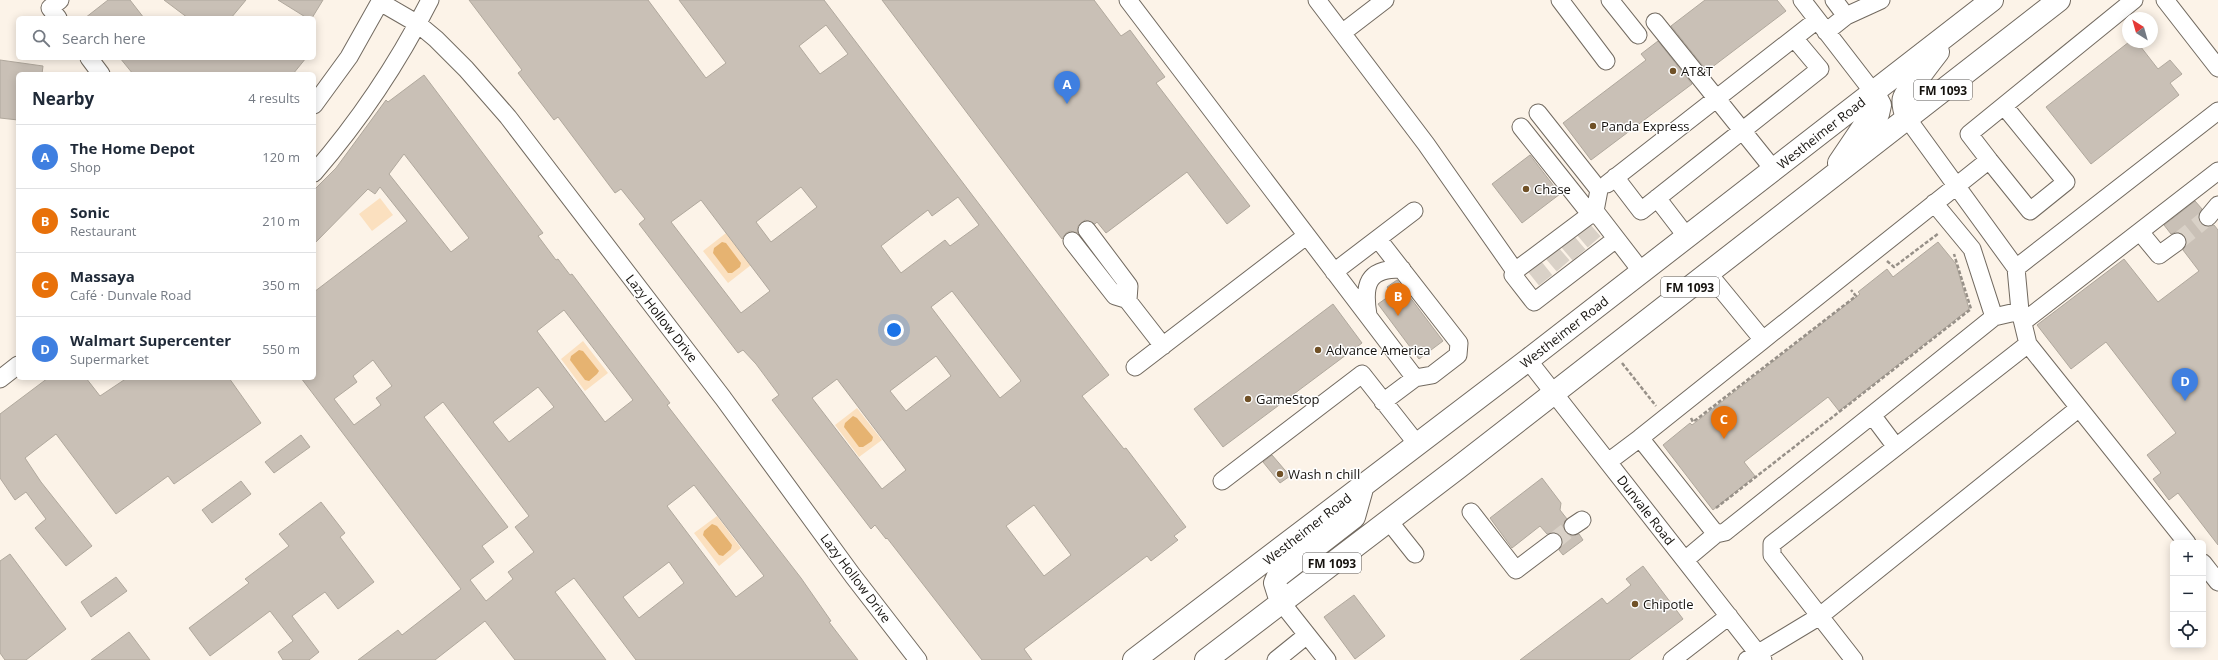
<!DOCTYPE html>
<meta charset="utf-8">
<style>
body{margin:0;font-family:"Open Sans",sans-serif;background:#f2f2f3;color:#1f2937}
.controls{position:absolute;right:12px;bottom:12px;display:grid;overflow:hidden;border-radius:6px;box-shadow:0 2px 10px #0003}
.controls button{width:36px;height:36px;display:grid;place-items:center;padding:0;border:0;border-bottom:1px solid #e0e1e3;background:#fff;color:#1f2937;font:20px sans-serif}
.compass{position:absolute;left:2122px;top:12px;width:36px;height:36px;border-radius:50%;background:#fff;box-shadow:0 2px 10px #0003;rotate:323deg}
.you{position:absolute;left:894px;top:330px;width:14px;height:14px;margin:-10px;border:3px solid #fff;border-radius:50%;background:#1a73e8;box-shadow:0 0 0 6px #1a73e833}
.badge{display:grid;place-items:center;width:26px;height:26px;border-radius:50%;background:#705127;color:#fff;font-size:13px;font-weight:700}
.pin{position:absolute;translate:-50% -33px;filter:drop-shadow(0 1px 2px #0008)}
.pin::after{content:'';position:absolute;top:21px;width:14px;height:12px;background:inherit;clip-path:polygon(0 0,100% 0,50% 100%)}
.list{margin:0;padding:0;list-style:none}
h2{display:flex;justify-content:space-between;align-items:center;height:52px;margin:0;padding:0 16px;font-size:17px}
h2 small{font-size:13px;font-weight:400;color:#747a83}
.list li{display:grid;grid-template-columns:26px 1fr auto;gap:12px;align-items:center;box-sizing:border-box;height:64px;padding:0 16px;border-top:1px solid #e0e1e3}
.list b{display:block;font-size:15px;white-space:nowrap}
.list p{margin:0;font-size:13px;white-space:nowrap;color:#747a83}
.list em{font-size:13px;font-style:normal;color:#747a83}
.icon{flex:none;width:22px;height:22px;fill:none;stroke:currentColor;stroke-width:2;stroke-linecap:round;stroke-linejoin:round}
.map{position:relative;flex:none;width:2218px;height:660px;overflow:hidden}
.search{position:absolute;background:#fff;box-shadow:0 2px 10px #0003;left:16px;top:16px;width:300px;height:44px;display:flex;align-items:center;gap:10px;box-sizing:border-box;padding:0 14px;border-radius:6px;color:#747a83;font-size:15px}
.panel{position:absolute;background:#fff;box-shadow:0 2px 10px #0003;left:16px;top:72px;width:300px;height:308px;border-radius:6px}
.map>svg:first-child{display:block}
</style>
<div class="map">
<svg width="2218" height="660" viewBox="0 0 2218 660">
<rect width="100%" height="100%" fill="#fcf3e8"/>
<path fill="#fbe0bf" d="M380,198L393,215L372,231L359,214Z
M726,233L751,265L728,283L703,251Z
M583,341L608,373L585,391L561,359Z
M857,408L882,440L859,457L835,425Z
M717,516L741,548L719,566L694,533Z"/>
<path fill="#e6b371" d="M722,242L726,243L741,263L740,267L732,273H728L713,253L714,248Z
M579,350L583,351L599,371L597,374L589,381L585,380L570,360L571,356Z
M853,416L857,418L873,437L872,441L863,447H859L844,427L845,423Z
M712,524L717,526L732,545L731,549L723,556L719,555L703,535L704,531Z"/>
<path fill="#c9c0b6" stroke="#b0a89d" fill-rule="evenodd" d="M108,0H130L144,18H85Z
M164,0H246L231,18H188Z
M278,0H323L312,18H307Z
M469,0H648L706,78L726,63L679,0H824L1109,375L1082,396L1124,449L1126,448L1186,527L1174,536L1178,540L1151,561L1147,556L1024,649L1032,660H982L887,538L886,539L875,525L871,529L772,400L779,395L756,364L743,350L738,353L639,224L645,219L621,189L615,193L558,117L554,120L518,73L522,70ZM826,25L848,54L820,74L799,46ZM801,187L817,207L771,242L756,222ZM958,197L979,225L950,246L945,240L901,273L881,246L928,210L932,216ZM701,200L770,291L741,313L671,222ZM952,291L1021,381L1000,398L931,307ZM936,356L951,376L906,411L890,391ZM837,379L906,470L882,489L812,398ZM1034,505L1071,555L1044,576L1006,526Z
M882,0H1094L1121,36L1130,30L1165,77L1156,83L1250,206L1227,224L1187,172L1106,233L1097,222L1095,224L1085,220L1078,226V233L1070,231L1066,233L1062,239Z
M1705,0H1777L1786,11L1707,71L1671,26Z
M1658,41L1692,84L1591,160L1563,123L1646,60L1641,54Z
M2129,42H2137L2158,69L2170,60L2182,74L2170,83L2179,95L2091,164L2046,107Z
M120,58H306L293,74H133Z
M0,60L43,66L42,74H18V120L0,118Z
M424,75L543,233L538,236L556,260L558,259L570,275L572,274L670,403L667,405L801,578L831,621L829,622L858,660H636L574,578L555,592L606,660H515L485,621L435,660H358L398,630L402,635L461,589L301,378H314V292L407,221L380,187L375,194L368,189L314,244V190L336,168L386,100L388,102ZM404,154L469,238L451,252L389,174ZM564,310L633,400L605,422L537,331ZM373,360L392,386L376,398L381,405L354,425L334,399L357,382L353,376ZM538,387L554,407L509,442L493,422ZM443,402L529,516L515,527L534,552L508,572L513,579L486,601L470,580L494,562L482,546L508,527L424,417ZM694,485L764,576L736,597L667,506ZM669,562L684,583L639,618L623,597Z
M1530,155L1560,194L1522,223L1492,184Z
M2195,201L2202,209L2198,216L2201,224L2207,227L2214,225L2218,230V545L2178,493L2169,500L2153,479L2161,473L2147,455L2176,433L2106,342L2071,369L2037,325L2124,259L2158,302L2199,271L2183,250L2187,241L2185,236L2176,232L2171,234L2164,225Z
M1938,242L1956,264L1969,309L1839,411L1828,397L1744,462L1755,476L1713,510L1663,445L1690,423L1692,425L1860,294L1858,292L1887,269L1893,277Z
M1397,280L1443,341L1419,359L1378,304L1392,294L1387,287Z
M1333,304L1362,343L1223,447L1194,409Z
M48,378H86L100,396L127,378H229L261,423L174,484L168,476L116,514L56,434L25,458L41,482L92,546L66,566L35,528L46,519L26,492L15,500L0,478V414Z
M301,435L310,447L274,473L265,462Z
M1272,455L1290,476L1280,483L1263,462Z
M1542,478L1561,503L1560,510L1567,519L1563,526L1565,531L1569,535L1579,534L1583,540L1563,555L1559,550L1563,540L1557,533L1547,534L1540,526L1512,548L1490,518Z
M241,481L251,494L212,523L202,510Z
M321,502L345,533L340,537L374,582L338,609L325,592L292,616L319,652L309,660H283L278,652L293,641L270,611L210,656L189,628L249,583L245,579L289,546L279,534Z
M10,554L66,629L26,660H5L0,653V561Z
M1643,566L1683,619L1629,660H1520L1602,598L1607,604L1631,585L1626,579Z
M116,577L127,591L91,617L81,602Z
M1354,595L1385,636L1355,659L1324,617Z
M129,632L150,660H91Z"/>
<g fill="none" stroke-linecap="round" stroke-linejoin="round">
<path stroke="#d9d1c7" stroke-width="17" stroke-dasharray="17 8" stroke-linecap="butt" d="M1583,229L1596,244
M1568,242L1580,256
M2177,242L2208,217
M1552,253L1565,268
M1535,267L1547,282
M1553,542L1573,526"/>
<defs>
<path id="minor" d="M1128,0L1415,378
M1317,0L1426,144L1515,271L1595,211L1599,190L1538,113
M1560,0L1606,61
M1610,0L1638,35
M1802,0L1873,92
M1834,0L1846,16
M2165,0L2218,68
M380,2L418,24L436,39L466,69L508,117L723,398L853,576L918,660
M58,18L50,8L60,0
M1655,22L1774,170
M1826,32L1846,16L1881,0
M1342,33L1385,0
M89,58L101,74
M314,105L349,57L381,0
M1907,118L2016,268L2020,311L2028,344L2187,543
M1521,127L1591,215
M1989,160L2030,211L2066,182L2004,106
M314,173C360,120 398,63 430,0
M1615,177L1641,211L1820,69L1794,38
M1607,184L1817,20
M1657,198L1687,237
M1934,203L1972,249L1994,317
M1595,211L1642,272
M2208,217L2218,205
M2140,232L2159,255L2177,242
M1378,239L1459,343L1458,355L1432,375L1415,378L1383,402
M1072,241L1115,296L1128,300L1129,286L1087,230
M2016,268L2218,111
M1515,271L1513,275L1534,302L1616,239
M1334,272L1414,211
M1708,273L1763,340L1989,160L1969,134L2134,0
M1121,292L1163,346
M1368,315C1363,285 1367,268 1402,269
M2023,322L2218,171
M1528,360L1763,660
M1135,367L1306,236
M0,379L18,365
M1896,447L1872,415L1994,317L2020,311
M1608,462L1640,438
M1222,481L1362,374L1417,444
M1471,512L1516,570L1553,542
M1388,520L1415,554
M1573,526L1582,520
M1716,534L1725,532L1872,415
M1685,560L1716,534L1640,438L1763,340
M2203,563L2218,582
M1281,602L1327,660
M1276,660L1307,635
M1672,660L1729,616
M1747,660L1820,616L2079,408
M1854,660L1772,555V544L2028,344"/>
<path id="major" d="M1907,118C1899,95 1905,96 1917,80C1924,70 1931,61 1938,52
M1839,163L1866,123L1878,114L1880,105L1873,92
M1281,602L1275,583L1278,576L1354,517L1363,485
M1134,660L1528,360L1992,0
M1206,660L1459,467L2059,0"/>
</defs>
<use href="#minor" stroke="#726a60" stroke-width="19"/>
<use href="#major" stroke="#726a60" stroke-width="24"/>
<path stroke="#979088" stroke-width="2.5" stroke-dasharray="4 2" stroke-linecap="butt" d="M1887,261L1894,267L1939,233
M1622,363L1656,406
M1691,418L1693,422L1856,296L1851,290
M1716,508L1971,309L1954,254"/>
<use href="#minor" stroke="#fff" stroke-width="17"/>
<use href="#major" stroke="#fff" stroke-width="22"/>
</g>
<g fill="#705127" stroke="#fff" stroke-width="1.5">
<circle cx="1673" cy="71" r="4"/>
<circle cx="1593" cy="126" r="4"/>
<circle cx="1526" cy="189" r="4"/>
<circle cx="1318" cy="350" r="4"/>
<circle cx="1248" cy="399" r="4"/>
<circle cx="1280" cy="474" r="4"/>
<circle cx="1635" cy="604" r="4"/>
</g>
<g text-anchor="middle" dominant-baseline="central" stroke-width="3" stroke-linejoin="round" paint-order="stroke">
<g fill="#fff" stroke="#5b5956" stroke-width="1">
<rect x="1914" y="80" width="58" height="20" rx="3"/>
<rect x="1661" y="277" width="58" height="20" rx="3"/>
<rect x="1303" y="553" width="58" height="20" rx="3"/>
</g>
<g font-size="12" font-weight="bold" fill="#15120e">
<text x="1943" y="90">FM 1093</text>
<text x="1690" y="287">FM 1093</text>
<text x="1332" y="563">FM 1093</text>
</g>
<g font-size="13" fill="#15120e" stroke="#fff" text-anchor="start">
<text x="1681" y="71">AT&amp;T</text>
<text x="1601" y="126">Panda Express</text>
<text x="1534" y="189">Chase</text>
<text x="1326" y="350">Advance America</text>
<text x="1256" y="399">GameStop</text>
<text x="1288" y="474">Wash n chill</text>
<text x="1643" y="604">Chipotle</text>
</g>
<g font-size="13" fill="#15120e" stroke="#fff">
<text transform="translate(1821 133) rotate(-38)">Westheimer Road</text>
<text transform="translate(662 318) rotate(52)">Lazy Hollow Drive</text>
<text transform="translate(1564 332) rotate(-38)">Westheimer Road</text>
<text transform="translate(1646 510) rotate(52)">Dunvale Road</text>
<text transform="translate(1307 529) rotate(-38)">Westheimer Road</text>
<text transform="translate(856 578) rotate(53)">Lazy Hollow Drive</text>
</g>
</g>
</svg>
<div class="controls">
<button>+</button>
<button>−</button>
<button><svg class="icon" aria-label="locate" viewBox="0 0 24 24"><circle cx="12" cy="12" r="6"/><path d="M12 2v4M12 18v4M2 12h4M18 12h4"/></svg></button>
</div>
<svg class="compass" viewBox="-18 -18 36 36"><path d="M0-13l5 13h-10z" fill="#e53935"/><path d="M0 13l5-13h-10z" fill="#747a83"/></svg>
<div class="you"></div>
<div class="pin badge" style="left:1067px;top:104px;background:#3f7fe0">A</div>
<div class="pin badge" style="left:1398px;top:316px;background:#e8710a">B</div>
<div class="pin badge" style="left:1724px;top:439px;background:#e8710a">C</div>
<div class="pin badge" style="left:2185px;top:401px;background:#3f7fe0">D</div>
<div class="search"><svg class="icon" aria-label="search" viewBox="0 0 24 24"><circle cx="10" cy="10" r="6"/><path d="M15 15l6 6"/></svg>Search here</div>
<section class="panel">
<h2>Nearby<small>4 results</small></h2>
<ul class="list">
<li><span class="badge" style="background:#3f7fe0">A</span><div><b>The Home Depot</b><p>Shop</p></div><em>120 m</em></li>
<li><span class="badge" style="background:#e8710a">B</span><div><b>Sonic</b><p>Restaurant</p></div><em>210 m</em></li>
<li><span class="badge" style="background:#e8710a">C</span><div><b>Massaya</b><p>Café · Dunvale Road</p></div><em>350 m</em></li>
<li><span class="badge" style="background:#3f7fe0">D</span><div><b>Walmart Supercenter</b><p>Supermarket</p></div><em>550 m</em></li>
</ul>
</section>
</div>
